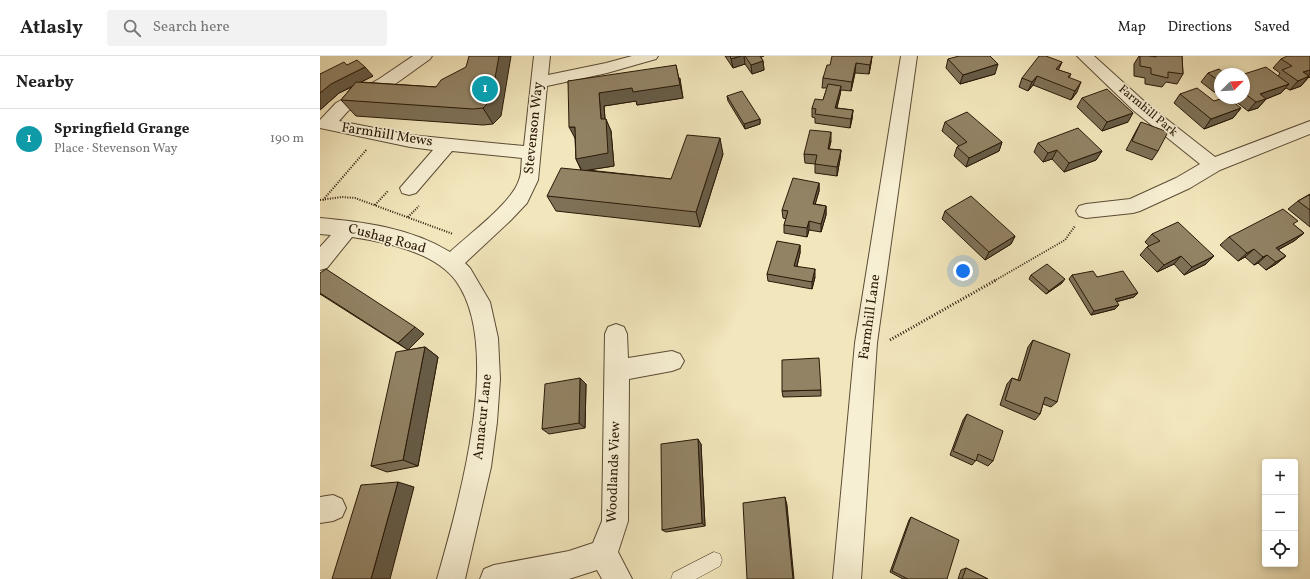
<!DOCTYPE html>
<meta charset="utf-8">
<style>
body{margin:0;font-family:Vollkorn,serif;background:#f2f2f2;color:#222}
.controls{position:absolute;right:12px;bottom:12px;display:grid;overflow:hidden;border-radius:4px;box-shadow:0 2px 6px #0003}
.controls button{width:36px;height:36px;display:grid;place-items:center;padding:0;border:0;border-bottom:1px solid #e0e0e0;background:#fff;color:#222;font:20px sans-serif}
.compass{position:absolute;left:894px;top:12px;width:36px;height:36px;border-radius:50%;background:#fff;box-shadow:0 2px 6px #0003;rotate:66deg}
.you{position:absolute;left:643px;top:215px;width:14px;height:14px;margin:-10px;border:3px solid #fff;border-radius:50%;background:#1a73e8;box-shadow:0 0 0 6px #1a73e833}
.badge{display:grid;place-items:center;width:26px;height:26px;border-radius:50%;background:#1a73e8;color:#fff;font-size:13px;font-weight:700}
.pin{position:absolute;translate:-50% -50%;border:2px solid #fff;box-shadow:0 1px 4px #0006}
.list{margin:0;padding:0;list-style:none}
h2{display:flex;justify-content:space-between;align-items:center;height:52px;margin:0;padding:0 16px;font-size:17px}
h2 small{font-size:13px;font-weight:400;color:#767676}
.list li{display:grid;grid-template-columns:26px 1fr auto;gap:12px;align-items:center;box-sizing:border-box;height:60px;padding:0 16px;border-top:1px solid #e0e0e0}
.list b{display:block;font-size:15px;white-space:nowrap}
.list p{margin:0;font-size:13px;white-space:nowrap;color:#767676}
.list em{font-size:13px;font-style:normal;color:#767676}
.icon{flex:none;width:22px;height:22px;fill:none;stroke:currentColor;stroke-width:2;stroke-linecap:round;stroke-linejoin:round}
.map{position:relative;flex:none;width:990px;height:523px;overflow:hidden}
header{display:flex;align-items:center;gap:24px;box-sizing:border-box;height:56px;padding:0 20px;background:#fff;border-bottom:1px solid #e0e0e0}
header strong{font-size:19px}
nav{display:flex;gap:22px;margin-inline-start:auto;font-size:14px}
.search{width:280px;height:36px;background:#f2f2f2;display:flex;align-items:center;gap:10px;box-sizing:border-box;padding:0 14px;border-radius:4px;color:#767676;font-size:15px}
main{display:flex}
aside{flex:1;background:#fff}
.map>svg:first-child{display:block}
</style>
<header>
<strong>Atlasly</strong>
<div class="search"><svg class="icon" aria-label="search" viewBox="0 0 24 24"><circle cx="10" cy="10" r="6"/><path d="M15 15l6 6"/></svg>Search here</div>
<nav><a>Map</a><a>Directions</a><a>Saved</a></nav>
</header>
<main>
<aside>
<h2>Nearby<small></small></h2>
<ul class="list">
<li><span class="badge" style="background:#0f9aa8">1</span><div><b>Springfield Grange</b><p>Place · Stevenson Way</p></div><em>190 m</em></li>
</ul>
</aside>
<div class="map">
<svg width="990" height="523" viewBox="0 0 990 523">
<rect width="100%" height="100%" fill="#f2e6bc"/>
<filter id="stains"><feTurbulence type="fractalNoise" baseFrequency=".005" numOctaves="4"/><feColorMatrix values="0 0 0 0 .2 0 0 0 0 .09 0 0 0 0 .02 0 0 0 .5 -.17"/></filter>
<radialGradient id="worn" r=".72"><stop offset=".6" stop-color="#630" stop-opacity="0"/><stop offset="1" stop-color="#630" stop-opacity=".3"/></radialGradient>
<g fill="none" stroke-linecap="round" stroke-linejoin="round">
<defs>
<path id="service" d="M394,496L400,498L402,504L400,510L376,523H351L353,517Z"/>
<path id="minor" d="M93,0H112L110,3L71,31L28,55L19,65L90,79L204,90L214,0H230L228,19L286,7L312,0H338L336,3L287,17L227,30L218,124L207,147L191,164L145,207L150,212L170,246L178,282L180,323L177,366L171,411L145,523H117C138,449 184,292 136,225C115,196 65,186 32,181L7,212L0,214V191L11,179L0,178V162C44,166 91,172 130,196C148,179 192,147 199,124C202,118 201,109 202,102L132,95L96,137L89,139L82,137L80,132L113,94L90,91L0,72V64L16,47L59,23Z
M581,0H597L557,287L541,523H513L535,287Z
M757,0H774L826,47L895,101L990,65V78L900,114L870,132L820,155L813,157L766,162L759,160L756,155L759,150L766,148L810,143L856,122L880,108L814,55Z
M296,268L304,271L307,278L308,302L352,295L360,298L364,305L360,312L352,315L309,323L308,465L298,496L312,523H282L277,514L249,523H160L164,513L174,509L249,495L273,487L282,465L285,278L288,271Z
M13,439L22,443L26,452L22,461L13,465L0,467V441Z"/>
</defs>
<use href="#service" stroke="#5b4c34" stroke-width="1"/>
<use href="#minor" stroke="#5b4c34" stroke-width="2"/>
<path stroke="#291807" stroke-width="2" stroke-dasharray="1 1.5" stroke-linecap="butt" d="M0,144L22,141L35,142L133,178
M3,144L47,93
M55,149L68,135
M88,161L99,150
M674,225L745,184L755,170"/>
<path stroke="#291807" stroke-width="3" stroke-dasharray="1 2" stroke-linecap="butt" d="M570,284L676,224"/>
<use href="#service" fill="#f7efd3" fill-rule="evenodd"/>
<use href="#minor" fill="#f7efd3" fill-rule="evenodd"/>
</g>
<path fill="#7e7157" stroke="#291807" d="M405,0H444L441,1L443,5L444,14L432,18L425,8L413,12Z
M552,0L549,18L535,17L531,35L521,34L520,39L517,52L533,54L532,63L530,72L495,67V62L492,61V52L503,44L507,32H502L503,22L510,9Z
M819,0H862L863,18L857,28L846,26L842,31L825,28V22L814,20V8Z
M990,0V22L989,21L981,30L970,34L966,32L961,37L946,43L938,52L928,55L911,42H924V18L958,20L960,17L953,12L961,3Z
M628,3L675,18L640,28L626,12Z
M742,6L738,14L751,18L749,22L757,36L751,44L713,29L708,35L699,31L702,22Z
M27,9L53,20L41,26L116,31L181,60L173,68L163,69L36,60L21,44L32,31L19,37L0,54V18Z
M888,17L900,18V34L894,36L881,26Z
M360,22L363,42L317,49L316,45L284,50L285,63L291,75L294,110L268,114L351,123L403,98L380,171L236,155L227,140L261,114L256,103L255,83L248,25Z
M860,38L921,52L913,62L884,73L854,47Z
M407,40L440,63V68L425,73L408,45Z
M762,42L808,66L782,75L757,51Z
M625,66L682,86L679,95L646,111L634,100L637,91L639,90L622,75Z
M821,66L838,95L832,104L806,94L816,75Z
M511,85L509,93L521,94L520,103L517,120L495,117V108L485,107L484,98Z
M718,87L782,95L776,104L744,116L732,103L723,106L714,96Z
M499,127V135L495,148L506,150V159L501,176L489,174L487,181L464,177V169L466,163L463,162L462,154Z
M990,138V171L968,153L978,145Z
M625,155L695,180L691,188L665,204L622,163Z
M974,169L984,177L974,185L958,194L966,200L956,208L946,214L938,207L934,209L925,201L918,205L900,189L909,181Z
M832,178L894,200L886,208L864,219L854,208L837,216L820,199L827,191L829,190L825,186Z
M480,189V197L477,210L495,221L492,233L448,225L447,218Z
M711,219L742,227L726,238L709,223Z
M752,219L777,221L818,237L814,241L796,246L795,253L771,259L749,223Z
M0,238L104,278L88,294L105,291L118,301L98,410L67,416L51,410L88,294Z
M713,284L737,346L731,351L723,348L720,358L715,364L680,349L687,328L692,322L698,324L708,291Z
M266,328L265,372L229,378L222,373Z
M501,334V340L463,341L462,335Z
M647,358L673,405L668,410L656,404L652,409L630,399L643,364Z
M381,388L385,470L346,476L342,474Z
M591,461L627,523H583L570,516L589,464Z
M646,512L668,523H638L641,514Z"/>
<path fill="#665c47" stroke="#291807" d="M179,0H191L181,60L173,68L163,52Z
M421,0H424L425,8L413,12L411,3Z
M552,0L551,8L549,18L550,9Z
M443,5L444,14L432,18L431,9Z
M742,6L738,15L736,13Z
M536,7L535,17L531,35L532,26Z
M678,8L675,18L640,28L643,19Z
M356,9L363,42L317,49L316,45L284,50L286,76L281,63L279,37Z
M45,11L53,20L19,37L0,54V37L11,28Z
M990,14V18L988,20L983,16Z
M717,20L713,29L708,35L712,26Z
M989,20L981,30L970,34L978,25Z
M761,26L757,36L751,44L755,35Z
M969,28L961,37L946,43L938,52L928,55L936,46L940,38Z
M900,29V34L894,36Z
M521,30L520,39L514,61L515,52Z
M921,52L913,62L884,73L891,63Z
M533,54L532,63L530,72L531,63Z
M813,57L808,66L782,75L787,66Z
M286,63L291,75L294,110L262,115L256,103Z
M440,63V68L425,73L424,68Z
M249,71H255L256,84Z
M511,76V85L507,102L508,93Z
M400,82L403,98L380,171L376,156Z
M682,86L679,95L646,111L649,102Z
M521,94L520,103L517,120V111Z
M737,94L732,103L723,106L728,97Z
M782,95L776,104L744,116L749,107Z
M499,127V135L493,156V148Z
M506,150V159L501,176V168Z
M489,165V174L487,181V172Z
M984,177L974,185L948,199L956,192Z
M695,180L691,188L665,204L669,196Z
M480,189V197L475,218L474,210Z
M934,193L925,201L918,205L927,197Z
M947,199L938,207L934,209L943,201Z
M861,200L854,208L837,216L844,209Z
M894,200L886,208L864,219L872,211Z
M966,200L956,208L946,214L956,206Z
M495,213V221L492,233V226Z
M745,223L742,227L726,238L729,235Z
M818,237L814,241L791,247L795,243Z
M799,249L795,253L771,259L774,255Z
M95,271L104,278L88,294L78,287Z
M105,291L118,301L98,410L83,404Z
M260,322L266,328L265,372L259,367Z
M378,383L381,388L385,470L382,467Z
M78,426L94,431L70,523H51Z
M465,441L467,449L474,523H473Z"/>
<path fill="#928365" stroke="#291807" d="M149,0H179L171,44L163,52L153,53L21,44L36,26L116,31L121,24L146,11Z
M410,0H421L411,3Z
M425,0H440L443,5L431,9Z
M512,0H552L550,9L536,7L532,26L503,22L507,9H510Z
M639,0H670L678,8L643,19L628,3Z
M719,0H726L742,6L736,13L751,18L748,21L761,26L755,35L717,20L712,26L702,22Z
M820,0H829L836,1V0H862L863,18L848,16V22L831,18V12L820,10Z
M967,0H990V14L983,16L989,20L978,25L962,14L972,10L961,3Z
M37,4L45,11L11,28L0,37V18L24,6L27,9Z
M356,9L360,29L313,36L312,32L279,37L281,63H286L288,97L256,103L255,71H249L248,25Z
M946,11L969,28L940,38L946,43L936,46L924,37V18Z
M899,13L905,18H900V26L888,17Z
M508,28L521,30L515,52L533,54L531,63L495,58L496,53L492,52L495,43L503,44Z
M877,32L894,45L903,42H908L921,52L891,63L860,38Z
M787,33L813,57L787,66L762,42Z
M422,35L440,63L424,68L407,40Z
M647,56L682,86L649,102L637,91L647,86L625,66Z
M821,66L848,76L838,95L812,85Z
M758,72L782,95L749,107L737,94L728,97L718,87Z
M490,74L511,76L508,93L521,94L517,111L495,108L497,99L484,98Z
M367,79L400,82L376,156L227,140L241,112L351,123Z
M473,122L499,127L493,148L506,150L501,168L489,165L487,172L464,169L468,155L462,154Z
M989,139L990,140V154L978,145Z
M651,140L695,180L669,196L625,155Z
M963,153L978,165L973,168L984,177L956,192L966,200L956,206L947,199L943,201L934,193L927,197L909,181Z
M858,166L894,200L872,211L861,200L844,209L827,191L840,185L832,178Z
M457,185L480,189L474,210L495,213L492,226L447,218Z
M727,208L745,223L729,235L711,219Z
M6,213L95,271L78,287L0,237V217Z
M773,215L777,221L803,215L818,237L795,243L799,249L774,255L752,219Z
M713,284L750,298L737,346L725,341L720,358L685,344L692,322L700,325Z
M105,291L83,404L51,410L76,296Z
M499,302L501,334L462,335V304Z
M260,322L259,367L222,373L225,328Z
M647,358L683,375L673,405L658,398L656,405L633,395Z
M378,383L382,467L342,474L341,388Z
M78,426L51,523H12L41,429Z
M465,441L473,523H427L423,447Z
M591,461L639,484L627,523H588L572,515Z
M646,512L668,523H642Z"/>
<g text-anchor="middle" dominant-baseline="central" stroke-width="3.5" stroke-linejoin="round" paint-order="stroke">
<g font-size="12" fill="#291807" stroke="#f7efd3">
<text transform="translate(828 55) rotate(40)">Farmhill Park</text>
</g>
<g font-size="14" fill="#291807" stroke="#f7efd3">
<text transform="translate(214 72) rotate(-84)">Stevenson Way</text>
<text transform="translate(67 79) rotate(9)">Farmhill Mews</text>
<text transform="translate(67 183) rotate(15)">Cushag Road</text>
<text transform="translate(550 261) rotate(-82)">Farmhill Lane</text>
<text transform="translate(163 361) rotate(-84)">Annacur Lane</text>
<text transform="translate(294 416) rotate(-88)">Woodlands View</text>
</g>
</g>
<rect width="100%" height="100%" filter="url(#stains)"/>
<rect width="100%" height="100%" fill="url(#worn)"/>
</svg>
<div class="controls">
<button>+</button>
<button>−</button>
<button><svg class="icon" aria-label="locate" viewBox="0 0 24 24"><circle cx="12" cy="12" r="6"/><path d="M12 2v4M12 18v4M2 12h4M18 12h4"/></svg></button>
</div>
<svg class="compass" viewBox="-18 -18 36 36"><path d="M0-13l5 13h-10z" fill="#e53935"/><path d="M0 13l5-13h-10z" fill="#767676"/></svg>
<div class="you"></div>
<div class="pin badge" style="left:165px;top:33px;background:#0f9aa8">1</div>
</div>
</main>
